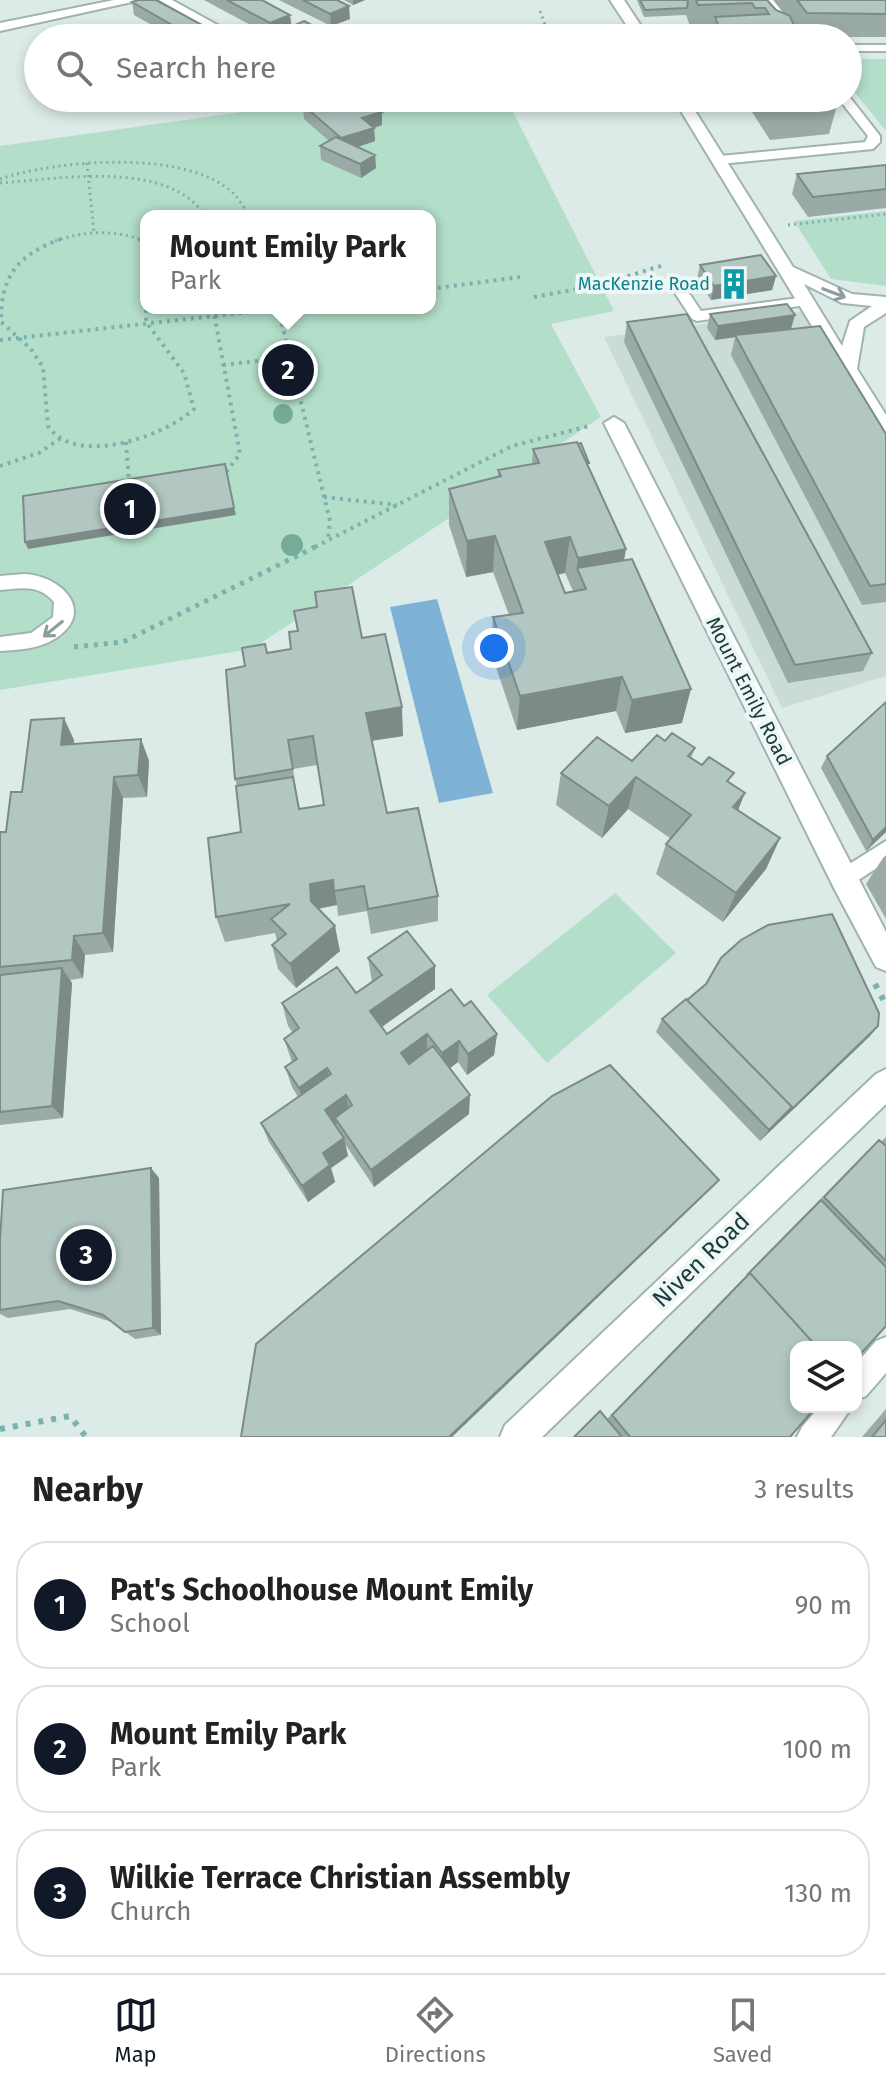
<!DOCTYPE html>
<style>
body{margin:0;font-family:"Fira Sans",sans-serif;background:#f6f6f6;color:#222}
.controls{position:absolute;right:24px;bottom:24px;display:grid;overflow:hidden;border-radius:16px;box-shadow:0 4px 12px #0003}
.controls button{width:72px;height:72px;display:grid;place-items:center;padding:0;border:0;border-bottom:2px solid #e0e0e0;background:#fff;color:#222;font:40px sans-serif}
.you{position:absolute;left:494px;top:648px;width:28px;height:28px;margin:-20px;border:6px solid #fff;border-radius:50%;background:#1a73e8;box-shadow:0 0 0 12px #1a73e833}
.badge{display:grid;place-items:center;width:52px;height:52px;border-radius:50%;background:#111827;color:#fff;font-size:26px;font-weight:700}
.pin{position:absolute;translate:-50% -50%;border:4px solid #fff;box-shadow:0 2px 8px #0006}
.popup{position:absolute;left:140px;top:210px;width:296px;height:104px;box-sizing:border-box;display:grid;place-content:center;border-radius:16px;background:#fff;filter:drop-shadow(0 2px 6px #0005);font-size:26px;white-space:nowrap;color:#767676}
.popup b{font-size:30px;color:#222}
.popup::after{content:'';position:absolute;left:50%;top:100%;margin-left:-16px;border:16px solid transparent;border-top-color:#fff}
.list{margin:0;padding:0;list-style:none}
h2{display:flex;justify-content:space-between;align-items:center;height:104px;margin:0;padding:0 32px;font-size:34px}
h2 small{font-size:26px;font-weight:400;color:#767676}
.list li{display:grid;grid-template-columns:52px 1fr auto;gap:24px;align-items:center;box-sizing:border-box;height:128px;margin:0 16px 16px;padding:0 16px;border:2px solid #e0e0e0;border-radius:32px}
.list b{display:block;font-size:30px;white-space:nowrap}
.list p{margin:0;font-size:26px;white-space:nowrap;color:#767676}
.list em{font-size:26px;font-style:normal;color:#767676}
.icon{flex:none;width:44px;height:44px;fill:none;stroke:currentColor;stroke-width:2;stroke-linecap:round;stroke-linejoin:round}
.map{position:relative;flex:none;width:886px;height:1437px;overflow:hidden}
.search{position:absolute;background:#fff;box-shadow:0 4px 12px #0003;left:24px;right:24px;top:24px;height:88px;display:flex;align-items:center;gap:20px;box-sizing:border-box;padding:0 28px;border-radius:44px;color:#767676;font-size:30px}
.sheet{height:536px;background:#fff}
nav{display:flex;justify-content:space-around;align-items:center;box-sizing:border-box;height:112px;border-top:2px solid #e0e0e0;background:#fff;font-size:22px;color:#767676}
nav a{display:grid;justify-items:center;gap:4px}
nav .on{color:#111827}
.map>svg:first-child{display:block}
</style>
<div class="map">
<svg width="886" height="1437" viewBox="0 0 886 1437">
<rect width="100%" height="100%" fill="#ddebe8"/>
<path fill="#cbdbd7" d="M802,311L886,450V676L782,708L604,337Z"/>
<path fill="#b3dfca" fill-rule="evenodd" d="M848,59H886V131L848,84Z
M341,98H506L614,311L551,324L601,417L252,649L0,690V146ZM146,216H430V308H146Z
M886,211V286L831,279L794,221Z
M615,893L676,953L547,1063L487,995Z"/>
<path fill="#7eb3d6" d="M437,599L493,793L439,803L390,607Z"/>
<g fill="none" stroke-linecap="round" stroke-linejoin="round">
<defs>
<path id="lane" d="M159,0H172L241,38H226Z
M762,0H773L803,38H791Z
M848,45H886V51H848Z
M848,95L880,136V142L873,149L720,164L714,160L720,156L865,142L868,136L838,98H848Z
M676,280L681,281L701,311L806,297L813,301L806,305L697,321L692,319L669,284Z
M24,574C60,575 97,611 56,638C39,649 19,650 0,651V637L31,633L53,617L54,602C39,584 21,588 0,590V576Z
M886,841V862L843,890L835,887L832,880L835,873Z
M886,1337V1373L866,1396L856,1400V1364L876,1341Z
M819,1407H852L831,1437H797L802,1427Z"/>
<path id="street" d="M114,0H141L0,31V23Z
M610,0H624L649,38H635Z
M673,98H687L793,267L852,294L886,297V313L864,327L857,369L886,415V438L879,436ZM804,284L842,303L872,306L850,321L842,346Z
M614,417L624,423L886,932V971L876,967L834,888L604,423Z
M886,1069V1104L542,1437H500L505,1425L876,1074Z"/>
</defs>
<use href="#lane" stroke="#a0b3b1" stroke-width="4"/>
<use href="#street" stroke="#a0b3b1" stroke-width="4"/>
<path stroke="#7ab2ae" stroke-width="3" stroke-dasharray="2 4" stroke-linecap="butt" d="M540,11L550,38
M87,163L94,233
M0,179C56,160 190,148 235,195C240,201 245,209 249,216
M0,183C59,179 169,159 205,216
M788,225L886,214
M55,241C85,231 114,229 144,241"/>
<path stroke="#7ab2ae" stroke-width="4" stroke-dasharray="3 5" stroke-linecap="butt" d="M61,239C17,255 1,276 1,322L30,348L43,367L48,426C76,468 165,436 194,409L184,373L146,322V297
M139,239L146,242
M430,289L520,277
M534,297L599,285L664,265
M213,308L240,454L227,471
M278,308L330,521L328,538
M0,340L286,308
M223,365L290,357
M126,442L129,482
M0,466L39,453L61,438
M324,497L397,505
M315,547L512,446L589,426"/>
<path stroke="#7ab2ae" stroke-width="5" stroke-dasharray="4 6" stroke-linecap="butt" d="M74,647L123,642L319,545"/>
<path stroke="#7ab2ae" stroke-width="6" stroke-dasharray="5 8" stroke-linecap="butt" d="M875,984L886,1005
M0,1429L70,1416L86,1437"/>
<use href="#lane" fill="#fff" fill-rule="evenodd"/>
<use href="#street" fill="#fff" fill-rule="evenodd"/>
</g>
<g fill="#77ab99">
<circle cx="283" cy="414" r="10"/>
<circle cx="292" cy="545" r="11"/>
</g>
<path fill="#99aaa7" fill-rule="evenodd" d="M204,0H262L291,27L336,38H285L284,31L271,36Z
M279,0H337L350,19L331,26Z
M344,0H365L353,5Z
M637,0H767L776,10L784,13L774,0H886V37H802L794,27L791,38H717V34V38H711L712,34H693L686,15L644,17Z
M132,2L204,26L205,35L226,38H175L134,15Z
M749,98H839L829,134L770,140L752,112L754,99H750Z
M303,105L382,112V125L374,128L375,141L358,147L375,155L376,168L361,178L321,160L320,146L329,141L304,119Z
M886,165V208L808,217L792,194L797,174Z
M700,265L776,276L772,290L711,300L697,279Z
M710,314L791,329L886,434V602L862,605L731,355L735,337L715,340L707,328Z
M627,322L872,653L863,671L788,683L624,342Z
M533,449L589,467L624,560L682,723L625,733L616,711L517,730L491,652L493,617L509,615L493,572L466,577L449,525V489L498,477V470L532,464ZM565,573L573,591L565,593L558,575Z
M315,592L362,638L403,736L372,741L387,813L438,896V921L371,934L367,911L338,916L337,905L318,909L340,951L296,988L278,969L272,945L277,941L275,933L225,942L216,917L241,832L237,786L235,779L245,666L267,653L291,649L298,631L317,607ZM317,765L324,805L299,809L293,769Z
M141,739L149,761L147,797L123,798L113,952L85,955L83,978L70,980L72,983L63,1118L0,1125V832H6L22,792L74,740V744Z
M665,741L695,748L691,758L730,783L738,810L780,838L766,869L723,922L656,874L666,844L670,838L628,809L602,838L556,805L561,773L632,761Z
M827,756L886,832L866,851L821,768Z
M886,855V919L866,884L883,858Z
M368,958L435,989L382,1027L387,1034L464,1006L497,1034L494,1055L467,1075L458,1062L450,1068L469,1114L374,1187L345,1144L348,1156L331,1168L335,1182L308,1202L269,1142L261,1123L298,1097L292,1087L285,1067L292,1062L284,1039L293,1033L288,1026L282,1003L356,993L372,982Z
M662,1019L870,1036L760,1141L656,1032Z
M886,1137V1326L790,1437H574L607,1419L867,1151L881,1142Z
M159,1178L161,1335L135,1339L112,1322L70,1309L8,1318L0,1314V1241Z
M886,1409V1437H862Z"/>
<path fill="#7d8b88" d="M353,0H365L353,5Z
M349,6L350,19L331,26L330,14Z
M290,15L292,28L271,36L270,23Z
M204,26L206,38H187L186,33Z
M382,112V125L374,128L375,141L342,152L341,138L362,118Z
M375,155L376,168L361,178L360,164Z
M776,276L772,290L711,300L714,286Z
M795,315L791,329L715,340L718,326Z
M234,508L236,515L28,549L25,542Z
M495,536L493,572L466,577L467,541Z
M570,537L565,573L541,577L545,542Z
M626,549L620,585L577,568L574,593L578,558Z
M622,677L616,711L517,730L520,696Z
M691,689L682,723L625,733L632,700Z
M402,707L403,736L368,741L366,713Z
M64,718L74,740L71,767L61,745Z
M141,739L149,761L147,797L138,775Z
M114,777L123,798L113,952L103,933Z
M636,777L628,809L602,838L609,806Z
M745,793L732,825L733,807Z
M886,827V832L866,851L873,840Z
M780,838L766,869L723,922L736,893Z
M333,880L337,905L315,909L311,901L310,884Z
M335,926L340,951L296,988L290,964Z
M74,936L85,955L83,978L72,960Z
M435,966V989L373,1033L370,1011Z
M62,968L72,983L63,1118L52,1106Z
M878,1026L870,1036L760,1141L769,1130Z
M427,1034V1055L403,1073L401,1053Z
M497,1034L494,1055L467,1075L468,1054Z
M459,1041L458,1062L442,1074V1053Z
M327,1068L332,1088L305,1108L299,1088Z
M346,1095L350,1114L335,1118L337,1124L330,1129L325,1110Z
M470,1095L469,1114L374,1187L371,1170Z
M344,1138L348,1156L331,1168L335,1182L308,1202L302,1186L323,1153Z
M151,1168L159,1178L161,1335L153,1328Z
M719,1180L713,1187L452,1437H449Z"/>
<path fill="#b2c6c2" stroke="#7d8b88" stroke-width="2" d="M138,0H156L204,26L186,33L132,2Z
M227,0H262L290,15L270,23Z
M303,0H337L349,6L330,14Z
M640,0H688L687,8L645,10Z
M696,0H767L776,10L790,16L794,26L719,27L715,17L769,14L765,8H755L752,3L698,5Z
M797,0H886V14L807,13Z
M304,21L336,38H300L284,30Z
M777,28L783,36L778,37L779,38H747L762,37L757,30Z
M215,32L226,38H198Z
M326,98H338L344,103L365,98L382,112L362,118L374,128L341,138L303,105Z
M774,98H838L779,104Z
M336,137L375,155L360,164L320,146Z
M886,165V189L813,197L797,174Z
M761,255L776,276L714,286L700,265Z
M787,304L795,315L718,326L710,314Z
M687,314L872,653L795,665L627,322Z
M820,326L886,434V584L870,586L735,335Z
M577,442L626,549L578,558L570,537L545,542L565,593L586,589L577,568L632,559L691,689L632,700L622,677L520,696L493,617L523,613L495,536L467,541L449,489L501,476L498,470L539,463L533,449Z
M581,443L589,463H587L578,444Z
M225,464L234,508L25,542L23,496Z
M352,587L362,638L385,634L402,707L366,713L387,813L418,808L438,896L368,909L364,886L334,891L333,880L310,884L311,901L335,926L290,964L272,945L286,934L271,919L290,904L216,917L208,838L241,832L236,786L293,777L299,809L324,805L313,736L288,740L293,769L235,779L226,670L245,666L242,648L265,644L267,653L291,649L289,632L298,631L294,611L317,607L315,592Z
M886,702V827L873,840L827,756Z
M64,718L61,745L141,739L138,775L114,777L103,933L74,936L72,960L0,967V832H6L11,792H22L31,720Z
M672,733L695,748L688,756L702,765L709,757L734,773L727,781L745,793L733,807L780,838L736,893L666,844L691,815L636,777L609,806L561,773L597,737L632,761L657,735L665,741Z
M832,914L879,1013L878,1026L790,1111L792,1107L687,1000L706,984L721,958L741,940L768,925Z
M407,931L435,966L370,1011L387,1034L451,989L464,1006L471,1001L497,1034L468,1054L459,1041L442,1053L427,1034L401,1053L409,1064L433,1046L470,1095L371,1170L335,1118L352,1105L346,1095L325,1110L344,1138L323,1153L330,1165L302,1186L261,1123L331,1074L327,1068L299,1088L285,1067L297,1059L284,1039L299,1028L282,1003L337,967L356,993L382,975L368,958Z
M62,968L52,1106L0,1112V975Z
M686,999L792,1107L769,1130L662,1019Z
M610,1065L719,1180L449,1437H241L256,1344L552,1096Z
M879,1140L886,1146V1261L824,1197Z
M151,1168L153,1328L125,1332L103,1315L58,1301L0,1310V1241L3,1190Z
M821,1200L886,1267V1326L856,1359V1347H817L750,1273L747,1275Z
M750,1273L817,1347H796V1407H816L790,1437H630L612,1415Z
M600,1411L622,1437H574Z
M886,1420V1437H872Z"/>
<defs><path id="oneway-shaft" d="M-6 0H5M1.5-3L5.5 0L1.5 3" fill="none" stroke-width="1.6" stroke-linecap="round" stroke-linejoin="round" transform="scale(2)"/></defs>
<g stroke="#8e9d9d">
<use href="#oneway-shaft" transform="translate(834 293) rotate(21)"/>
<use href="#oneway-shaft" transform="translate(53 629) rotate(141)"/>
</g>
<defs>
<symbol id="building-bare" viewBox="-9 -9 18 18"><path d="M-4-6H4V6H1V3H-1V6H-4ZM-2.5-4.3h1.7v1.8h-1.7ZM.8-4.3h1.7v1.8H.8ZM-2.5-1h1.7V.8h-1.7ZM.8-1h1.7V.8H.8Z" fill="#0f9aa8" stroke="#edf7f5" stroke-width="2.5" paint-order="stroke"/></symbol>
</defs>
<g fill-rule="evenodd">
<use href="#building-bare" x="712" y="262" width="44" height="44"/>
</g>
<g text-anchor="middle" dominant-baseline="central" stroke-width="8" stroke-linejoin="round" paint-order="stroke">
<g font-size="18" fill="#0d838f" stroke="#edf7f5" text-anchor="end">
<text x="710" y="284">MacKenzie Road</text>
</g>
<g font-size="20" fill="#1d3b3b" stroke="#edf7f5">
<text transform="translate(749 691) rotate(63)">Mount Emily Road</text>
</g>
<g font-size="24" fill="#1d3b3b" stroke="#edf7f5">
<text transform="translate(701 1260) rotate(-44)">Niven Road</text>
</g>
</g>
</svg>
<div class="controls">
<button><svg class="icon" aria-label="layers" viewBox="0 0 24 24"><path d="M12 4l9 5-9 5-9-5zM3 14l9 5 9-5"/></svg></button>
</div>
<div class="you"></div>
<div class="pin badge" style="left:130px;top:509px">1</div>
<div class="pin badge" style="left:288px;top:370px">2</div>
<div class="popup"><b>Mount Emily Park</b>Park</div>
<div class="pin badge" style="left:86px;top:1255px">3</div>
<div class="search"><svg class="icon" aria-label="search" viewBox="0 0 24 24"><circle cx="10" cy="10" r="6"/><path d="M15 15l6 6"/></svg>Search here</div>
</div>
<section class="sheet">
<h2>Nearby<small>3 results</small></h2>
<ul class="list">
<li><span class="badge">1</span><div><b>Pat's Schoolhouse Mount Emily</b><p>School</p></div><em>90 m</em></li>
<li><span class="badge">2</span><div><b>Mount Emily Park</b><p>Park</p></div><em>100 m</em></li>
<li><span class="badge">3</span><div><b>Wilkie Terrace Christian Assembly</b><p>Church</p></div><em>130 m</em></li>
</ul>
</section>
<nav>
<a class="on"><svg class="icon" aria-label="map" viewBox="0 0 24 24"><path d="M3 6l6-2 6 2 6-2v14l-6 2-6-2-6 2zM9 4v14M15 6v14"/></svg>Map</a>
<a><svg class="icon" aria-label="directions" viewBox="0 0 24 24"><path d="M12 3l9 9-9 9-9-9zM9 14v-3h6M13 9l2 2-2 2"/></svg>Directions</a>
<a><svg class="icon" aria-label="saved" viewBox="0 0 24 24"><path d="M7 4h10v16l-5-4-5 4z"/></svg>Saved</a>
</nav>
